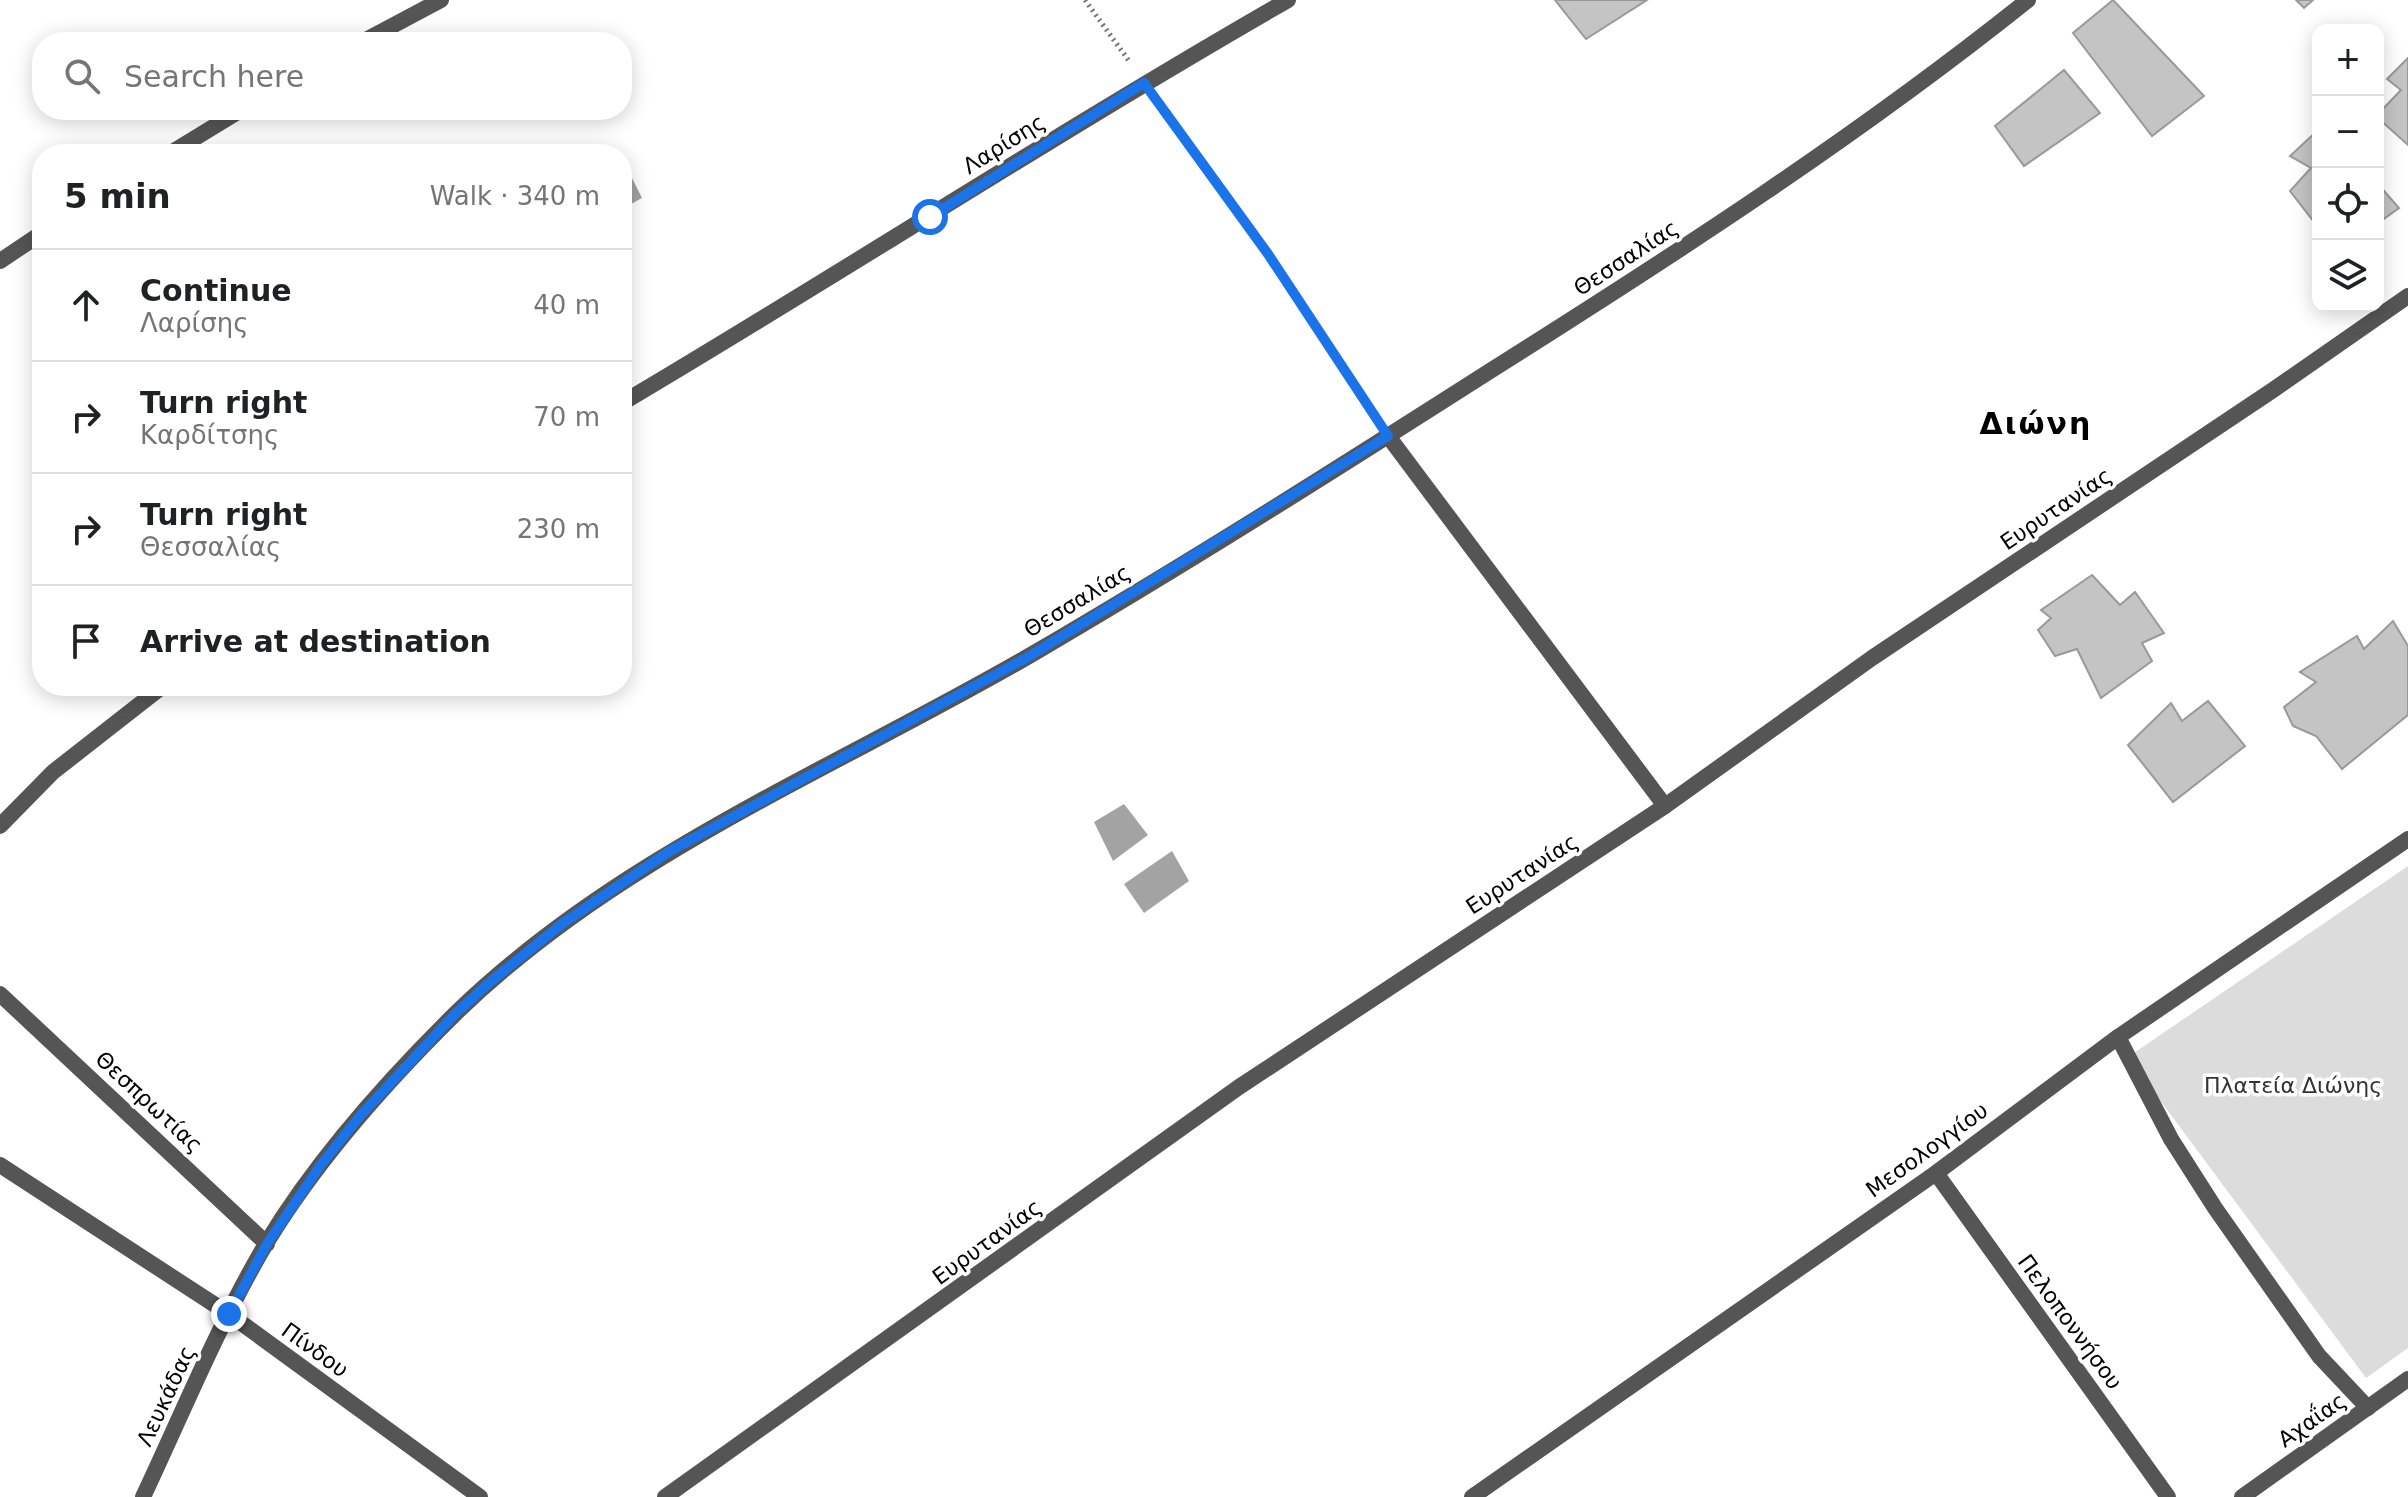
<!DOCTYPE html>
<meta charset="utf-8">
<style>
body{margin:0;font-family:"DejaVu Sans",sans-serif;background:#f2f2f2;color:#202124}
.controls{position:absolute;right:24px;top:24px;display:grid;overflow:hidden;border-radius:16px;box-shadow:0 4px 20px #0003}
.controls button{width:72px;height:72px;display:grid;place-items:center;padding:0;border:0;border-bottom:2px solid #e0e0e0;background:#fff;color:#202124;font:40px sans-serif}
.stop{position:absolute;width:24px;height:24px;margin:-18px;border:6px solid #1a73e8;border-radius:50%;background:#fff}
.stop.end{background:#1a73e8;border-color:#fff;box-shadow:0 2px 8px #0008}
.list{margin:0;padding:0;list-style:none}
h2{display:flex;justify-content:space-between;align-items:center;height:104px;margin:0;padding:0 32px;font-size:34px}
h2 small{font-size:26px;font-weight:400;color:#757577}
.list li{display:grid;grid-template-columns:52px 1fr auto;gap:24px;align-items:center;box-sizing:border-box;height:112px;padding:0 32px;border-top:2px solid #e0e0e0}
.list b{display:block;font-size:30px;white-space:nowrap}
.list p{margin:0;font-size:26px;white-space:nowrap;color:#757577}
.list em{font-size:26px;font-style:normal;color:#757577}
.icon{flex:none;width:44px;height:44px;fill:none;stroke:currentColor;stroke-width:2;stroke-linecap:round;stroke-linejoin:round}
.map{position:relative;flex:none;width:2408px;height:1497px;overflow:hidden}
.search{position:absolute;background:#fff;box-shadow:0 4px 20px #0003;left:32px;top:32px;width:600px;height:88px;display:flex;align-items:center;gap:20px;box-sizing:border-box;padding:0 28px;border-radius:32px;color:#757577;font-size:30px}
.panel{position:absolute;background:#fff;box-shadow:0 4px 20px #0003;left:32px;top:144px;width:600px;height:552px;border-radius:32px}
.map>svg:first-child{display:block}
</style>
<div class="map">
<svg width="2408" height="1497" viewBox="0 0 2408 1497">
<rect width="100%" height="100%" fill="#fff"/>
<path fill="#dcdcdc" d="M2408,866V1348L2366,1378L2128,1057Z"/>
<path fill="#a3a3a3" d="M628,170L642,198L622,209V173Z
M1124,804L1148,835L1113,861L1094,822Z
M1172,851L1189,881L1144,913L1124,884Z"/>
<path fill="#c4c4c4" stroke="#999" stroke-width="2" d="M1555,0H1647L1586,39Z
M2113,0L2204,96L2152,136L2073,33Z
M2296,0H2313L2304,8Z
M2408,58V145L2378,118V114L2401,90L2387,79Z
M2064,70L2100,113L2024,166L1995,126Z
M2318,130V227L2290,191L2311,168L2290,156Z
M2378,184L2399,208L2378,223Z
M2092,575L2120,605L2135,592L2164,633L2142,643L2152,661L2101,698L2077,649L2055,656L2038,630L2051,618L2041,610Z
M2393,621L2408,646V715L2342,769L2316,736L2293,726L2284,707L2316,682L2300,672L2357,636L2364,649Z
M2208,701L2245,746L2173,802L2128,745L2171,703L2182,721Z"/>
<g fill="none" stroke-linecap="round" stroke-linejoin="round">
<path stroke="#777" stroke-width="5" stroke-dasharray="2 4" stroke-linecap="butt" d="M1085,0L1129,61
M1162,108L1268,254L1373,413"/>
<path stroke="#555" stroke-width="16" d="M2118,1037L2171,1139L2215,1208L2319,1356L2368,1408"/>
<path stroke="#555" stroke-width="16" d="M1388,436L1665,806"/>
<path stroke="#555" stroke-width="16" d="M362,42L441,0
M169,154L241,110
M0,261L42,233
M622,403C845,271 1063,129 1288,0
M0,826L53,772L163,686
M0,994L267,1244
M0,1165L229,1314L480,1497
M1936,1173L2168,1497
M143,1497C183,1412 219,1323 267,1242C318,1158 385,1083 455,1014C618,855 834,769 1029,656C1185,565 1338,468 1490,371C1674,255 1858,136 2028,0
M665,1497L1239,1087L1665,806L1872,658L2273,390L2408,296
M2242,1497L2408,1379"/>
<path stroke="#555" stroke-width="16" d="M1472,1497L1936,1173L2118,1037L2408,839"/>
</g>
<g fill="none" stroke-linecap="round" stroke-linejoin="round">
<path stroke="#1a73e8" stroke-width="10" d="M229,1314L267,1244L320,1166L360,1116L456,1013L489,983L563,923L670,851L1028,657L1388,436L1268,254L1144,83L930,217"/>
</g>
<g text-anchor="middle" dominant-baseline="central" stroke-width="7" stroke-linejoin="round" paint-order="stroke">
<g font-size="22" fill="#000" stroke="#fff">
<text transform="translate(1004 144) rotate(-32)">Λαρίσης</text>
<text transform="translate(1626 258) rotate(-33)">Θεσσαλίας</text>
<text transform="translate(2056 509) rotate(-34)">Ευρυτανίας</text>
<text transform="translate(1077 601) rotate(-31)">Θεσσαλίας</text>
<text transform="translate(1522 874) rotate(-33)">Ευρυτανίας</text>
<text transform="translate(149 1102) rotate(43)">Θεσπρωτίας</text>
<text transform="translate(1927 1150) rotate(-36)">Μεσολογγίου</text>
<text transform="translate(987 1242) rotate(-36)">Ευρυτανίας</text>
<text transform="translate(2070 1322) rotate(54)">Πελοποννήσου</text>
<text transform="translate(315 1350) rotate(36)">Πίνδου</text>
<text transform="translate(166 1396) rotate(-65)">Λευκάδας</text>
<text transform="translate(2312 1420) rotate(-35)">Αχαΐας</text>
</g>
<g font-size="22" fill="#333" stroke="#fff">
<text x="2293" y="1085">Πλατεία Διώνης</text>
</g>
<g font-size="30" font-weight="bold" letter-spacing="2" fill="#000" stroke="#fff">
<text x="2036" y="423">Διώνη</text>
</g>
</g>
</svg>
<div class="controls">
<button>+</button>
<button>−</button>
<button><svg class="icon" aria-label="locate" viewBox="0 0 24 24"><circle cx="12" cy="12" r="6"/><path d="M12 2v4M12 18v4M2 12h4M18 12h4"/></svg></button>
<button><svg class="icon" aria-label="layers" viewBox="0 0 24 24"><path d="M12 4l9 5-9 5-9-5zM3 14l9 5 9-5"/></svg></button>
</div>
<div class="stop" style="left:930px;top:217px"></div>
<div class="stop end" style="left:229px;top:1314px"></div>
<div class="search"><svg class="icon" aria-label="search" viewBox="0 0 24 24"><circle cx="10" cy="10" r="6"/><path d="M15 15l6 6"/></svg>Search here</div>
<section class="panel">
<h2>5 min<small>Walk · 340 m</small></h2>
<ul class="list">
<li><svg class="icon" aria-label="ahead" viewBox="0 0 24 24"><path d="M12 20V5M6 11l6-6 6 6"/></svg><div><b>Continue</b><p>Λαρίσης</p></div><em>40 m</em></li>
<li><svg class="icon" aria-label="right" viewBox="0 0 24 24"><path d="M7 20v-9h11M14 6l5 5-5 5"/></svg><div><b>Turn right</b><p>Καρδίτσης</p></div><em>70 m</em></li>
<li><svg class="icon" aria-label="right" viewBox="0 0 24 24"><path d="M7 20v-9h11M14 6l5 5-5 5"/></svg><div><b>Turn right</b><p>Θεσσαλίας</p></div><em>230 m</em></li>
<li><svg class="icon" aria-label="arrive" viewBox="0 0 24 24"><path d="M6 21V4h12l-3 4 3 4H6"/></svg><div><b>Arrive at destination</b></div></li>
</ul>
</section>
</div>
